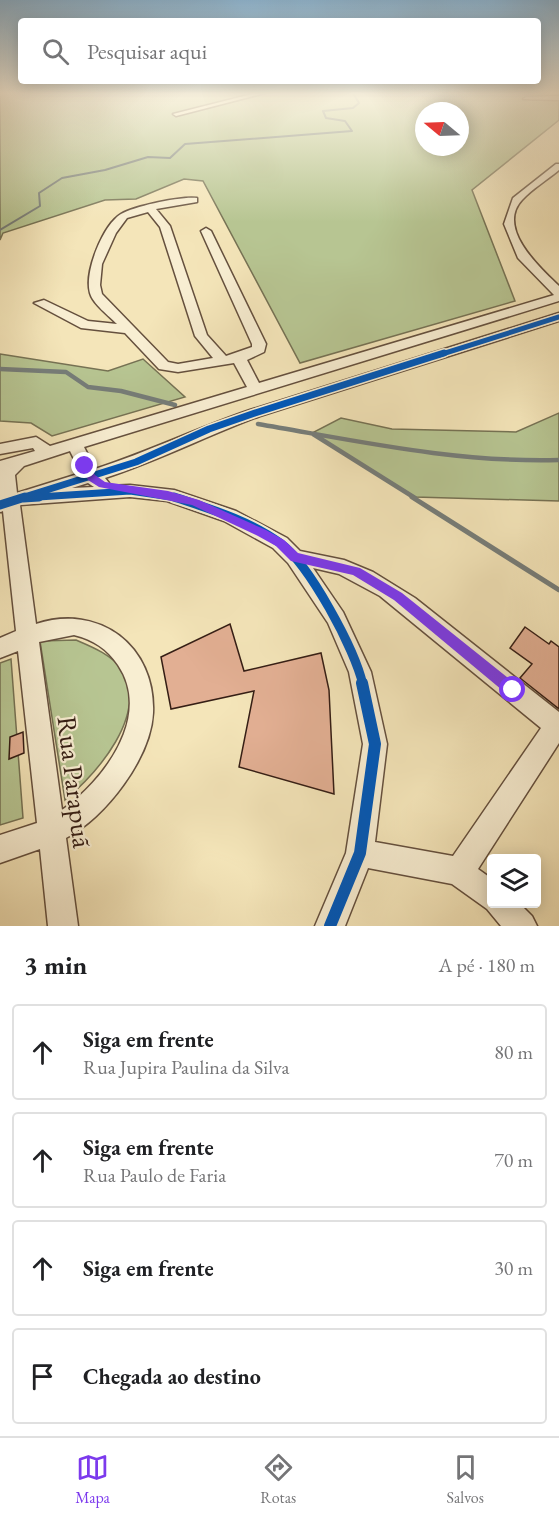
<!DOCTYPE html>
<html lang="pt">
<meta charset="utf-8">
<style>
body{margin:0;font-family:"EB Garamond",serif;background:#f6f6f6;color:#202124}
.controls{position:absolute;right:18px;bottom:18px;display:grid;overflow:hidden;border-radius:6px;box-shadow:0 3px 15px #0003}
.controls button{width:54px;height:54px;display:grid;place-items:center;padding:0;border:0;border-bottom:2px solid #e0e0e0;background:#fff;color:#202124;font:30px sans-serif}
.compass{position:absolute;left:415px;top:102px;width:54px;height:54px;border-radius:50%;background:#fff;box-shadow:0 3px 15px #0003;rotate:289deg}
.stop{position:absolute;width:18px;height:18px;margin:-14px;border:4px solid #7c3aed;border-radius:50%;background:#fff}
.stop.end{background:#7c3aed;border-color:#fff;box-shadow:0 2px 6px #0008}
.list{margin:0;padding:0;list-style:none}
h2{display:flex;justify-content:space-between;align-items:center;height:78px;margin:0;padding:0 24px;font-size:26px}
h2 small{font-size:20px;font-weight:400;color:#757577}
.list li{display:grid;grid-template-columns:39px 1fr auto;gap:18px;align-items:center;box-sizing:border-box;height:96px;margin:0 12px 12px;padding:0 12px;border:2px solid #e0e0e0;border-radius:6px}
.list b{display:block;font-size:22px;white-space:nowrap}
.list p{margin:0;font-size:20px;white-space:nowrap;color:#757577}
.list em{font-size:20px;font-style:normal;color:#757577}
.icon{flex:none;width:33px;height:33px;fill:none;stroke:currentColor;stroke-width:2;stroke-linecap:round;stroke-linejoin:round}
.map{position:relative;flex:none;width:559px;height:926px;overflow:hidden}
.search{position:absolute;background:#fff;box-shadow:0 3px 15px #0003;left:18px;right:18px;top:18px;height:66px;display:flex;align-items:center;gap:15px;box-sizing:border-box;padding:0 21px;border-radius:6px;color:#757577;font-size:22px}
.sheet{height:510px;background:#fff}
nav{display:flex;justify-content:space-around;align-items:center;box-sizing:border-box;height:84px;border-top:2px solid #e0e0e0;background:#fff;font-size:16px;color:#757577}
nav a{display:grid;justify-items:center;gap:3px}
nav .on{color:#7c3aed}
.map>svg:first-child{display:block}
</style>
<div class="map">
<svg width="559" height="926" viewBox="0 0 559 926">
<rect width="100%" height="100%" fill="#f4e5b9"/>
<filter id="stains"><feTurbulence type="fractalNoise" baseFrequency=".00333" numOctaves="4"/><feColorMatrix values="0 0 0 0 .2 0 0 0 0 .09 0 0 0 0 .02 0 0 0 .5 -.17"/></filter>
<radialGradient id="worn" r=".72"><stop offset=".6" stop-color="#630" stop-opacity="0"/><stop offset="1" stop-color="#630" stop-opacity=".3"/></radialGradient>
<path fill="#b7c592" stroke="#767254" stroke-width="1.5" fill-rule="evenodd" d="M0,93H559V120L472,190L515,301L300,363L203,181L184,179L136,199L105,200L3,233L0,240ZM424,111H460V147H424Z
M0,354L108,371L143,359L185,397L52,436L31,423L0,421Z
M559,413V501L415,497L312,433L341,418L392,429L516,432Z
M76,640C90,646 113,655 122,670C149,715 97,773 65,800L40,641Z
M11,659L23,818L0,825V663Z"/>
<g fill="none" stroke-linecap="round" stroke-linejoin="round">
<path stroke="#767d79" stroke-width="2" d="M0,230L40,206L39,193L62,178L105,170L148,157L170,158L185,144L352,131L345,121L326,118L323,111L353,108L359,103L353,93"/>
<path stroke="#767d79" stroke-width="4.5" d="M0,369L66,372L88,387L121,391L175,405
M258,424C358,441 457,463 559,460
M313,434L415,498"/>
<path stroke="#767d79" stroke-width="5" d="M412,497L559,590"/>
</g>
<path fill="#e2af93" stroke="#351e15" stroke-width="1.5" d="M230,624L244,671L321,653L329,690L334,794L239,767L254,691L171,709L161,657Z
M525,627L549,644L551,641L559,647V709L520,678L532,664L510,648Z
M23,732L24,753L9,759L10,737Z"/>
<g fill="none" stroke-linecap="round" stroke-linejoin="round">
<defs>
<path id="minor" d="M256,93H265L176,116L173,114Z
M559,96V100L523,99L526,97Z
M556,164H559V170C547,180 532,189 522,200C496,228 540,268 559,286V301L84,447L95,469C148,452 197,428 250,410L559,313V321L260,416C208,435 158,461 105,478L109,483L107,486L130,485L174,490L236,511L287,538L300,551L344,560L373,572L415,598L559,712V743L478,869L492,879V904H520L532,916L537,926H501L487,909L452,884L368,868L345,926H315L346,853L363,744L349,672L328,623L288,563L273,548L224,521L167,501L130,497L20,505L36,624C99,603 156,646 153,713C151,758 105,818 66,838L78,926H48L40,849L0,863V835L37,823L18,651L0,658V638L16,631L3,511L0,512V461L35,451L33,448L0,454V444L36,437L50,446L247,387L234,363L178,372L159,369L125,333L81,328L34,303L44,300L88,321L117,324C109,316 93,304 90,293C84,272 103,225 121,214C135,206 181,196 197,198V202L156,209L170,226L207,335L226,356L252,347V344L201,231L206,228L211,231L266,344L264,352L247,360L259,383L554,295L518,258L504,224L513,198ZM148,212L160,227L195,336L213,358L178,364L168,362L102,294L100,285L102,264L116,233L127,218ZM70,451L81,473L17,493L15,475L24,466ZM88,483L94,487L72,488ZM313,568L339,574L380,596L541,728L453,856L375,842L387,744L371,672L343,612ZM74,635C94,640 107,649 118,665C153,717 103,781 62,810L39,642Z"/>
</defs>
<use href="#minor" stroke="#65503e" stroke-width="3"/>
<use href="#minor" fill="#f8eed2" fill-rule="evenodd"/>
<defs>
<path id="cycleway-far3" d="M439,355L559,317"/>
<path id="cycleway-far2" d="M21,498L136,462L209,429L255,413L444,353
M23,498L130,491L178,498"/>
<path id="cycleway-far1" d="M174,497C210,509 248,520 280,543C309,564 355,649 363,685
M23,498L39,497
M0,505L25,497"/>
<path id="cycleway" d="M330,926L360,853L375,744L362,683"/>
</defs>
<use href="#cycleway-far3" stroke="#f8eed2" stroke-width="8"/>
<use href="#cycleway-far2" stroke="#f8eed2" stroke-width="10"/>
<use href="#cycleway-far1" stroke="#f8eed2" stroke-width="13"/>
<use href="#cycleway" stroke="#f8eed2" stroke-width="16"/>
<use href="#cycleway-far3" stroke="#0057b8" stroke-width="5"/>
<use href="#cycleway-far2" stroke="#0057b8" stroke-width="7"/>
<use href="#cycleway-far1" stroke="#0057b8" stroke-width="9"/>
<use href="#cycleway" stroke="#0057b8" stroke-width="12"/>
</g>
<linearGradient id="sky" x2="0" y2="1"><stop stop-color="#8cb7d6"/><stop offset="0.42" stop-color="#faf3e0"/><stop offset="1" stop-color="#faf3e0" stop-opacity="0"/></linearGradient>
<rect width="559" height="222" fill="url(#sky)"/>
<path fill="#7c3aed" d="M85,462L89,463L95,475L105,482L168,491L199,500L266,530L284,540L298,553L360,568L402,593L518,686V695H508L394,600L353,575L291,561L276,546L258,536L192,505L99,487L88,480L80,466Z"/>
<g text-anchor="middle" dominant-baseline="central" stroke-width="4.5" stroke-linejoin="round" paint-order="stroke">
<g font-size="27" fill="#351e15" stroke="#f8eed2">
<text transform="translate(75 782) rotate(83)">Rua Parapuã</text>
</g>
</g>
<rect width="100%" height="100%" filter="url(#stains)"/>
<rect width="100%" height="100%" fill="url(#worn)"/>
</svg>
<div class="controls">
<button><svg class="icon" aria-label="layers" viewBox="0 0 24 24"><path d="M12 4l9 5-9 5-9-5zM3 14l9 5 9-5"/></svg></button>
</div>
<svg class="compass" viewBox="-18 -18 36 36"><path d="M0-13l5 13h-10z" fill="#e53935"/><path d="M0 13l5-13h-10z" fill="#757577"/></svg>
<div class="stop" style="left:513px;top:690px"></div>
<div class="stop end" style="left:85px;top:466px"></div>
<div class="search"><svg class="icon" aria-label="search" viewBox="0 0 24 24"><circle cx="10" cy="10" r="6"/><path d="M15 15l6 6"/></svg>Pesquisar aqui</div>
</div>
<section class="sheet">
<h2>3 min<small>A pé · 180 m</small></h2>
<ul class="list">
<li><svg class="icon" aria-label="ahead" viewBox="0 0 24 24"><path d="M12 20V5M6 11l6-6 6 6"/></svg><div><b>Siga em frente</b><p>Rua Jupira Paulina da Silva</p></div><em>80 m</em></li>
<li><svg class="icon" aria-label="ahead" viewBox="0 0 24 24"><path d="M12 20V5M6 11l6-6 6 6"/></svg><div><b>Siga em frente</b><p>Rua Paulo de Faria</p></div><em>70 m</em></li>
<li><svg class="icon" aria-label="ahead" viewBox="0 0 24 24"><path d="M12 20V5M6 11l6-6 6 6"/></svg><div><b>Siga em frente</b></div><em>30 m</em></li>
<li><svg class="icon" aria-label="arrive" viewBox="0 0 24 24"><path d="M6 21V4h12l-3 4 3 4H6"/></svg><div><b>Chegada ao destino</b></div></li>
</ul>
</section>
<nav>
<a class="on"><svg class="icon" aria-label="map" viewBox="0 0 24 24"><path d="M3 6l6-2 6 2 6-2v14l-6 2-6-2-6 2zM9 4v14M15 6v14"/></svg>Mapa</a>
<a><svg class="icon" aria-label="directions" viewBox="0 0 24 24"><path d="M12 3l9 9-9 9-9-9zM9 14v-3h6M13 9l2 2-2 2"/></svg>Rotas</a>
<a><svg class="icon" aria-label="saved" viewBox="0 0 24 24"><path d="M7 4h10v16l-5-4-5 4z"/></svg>Salvos</a>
</nav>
